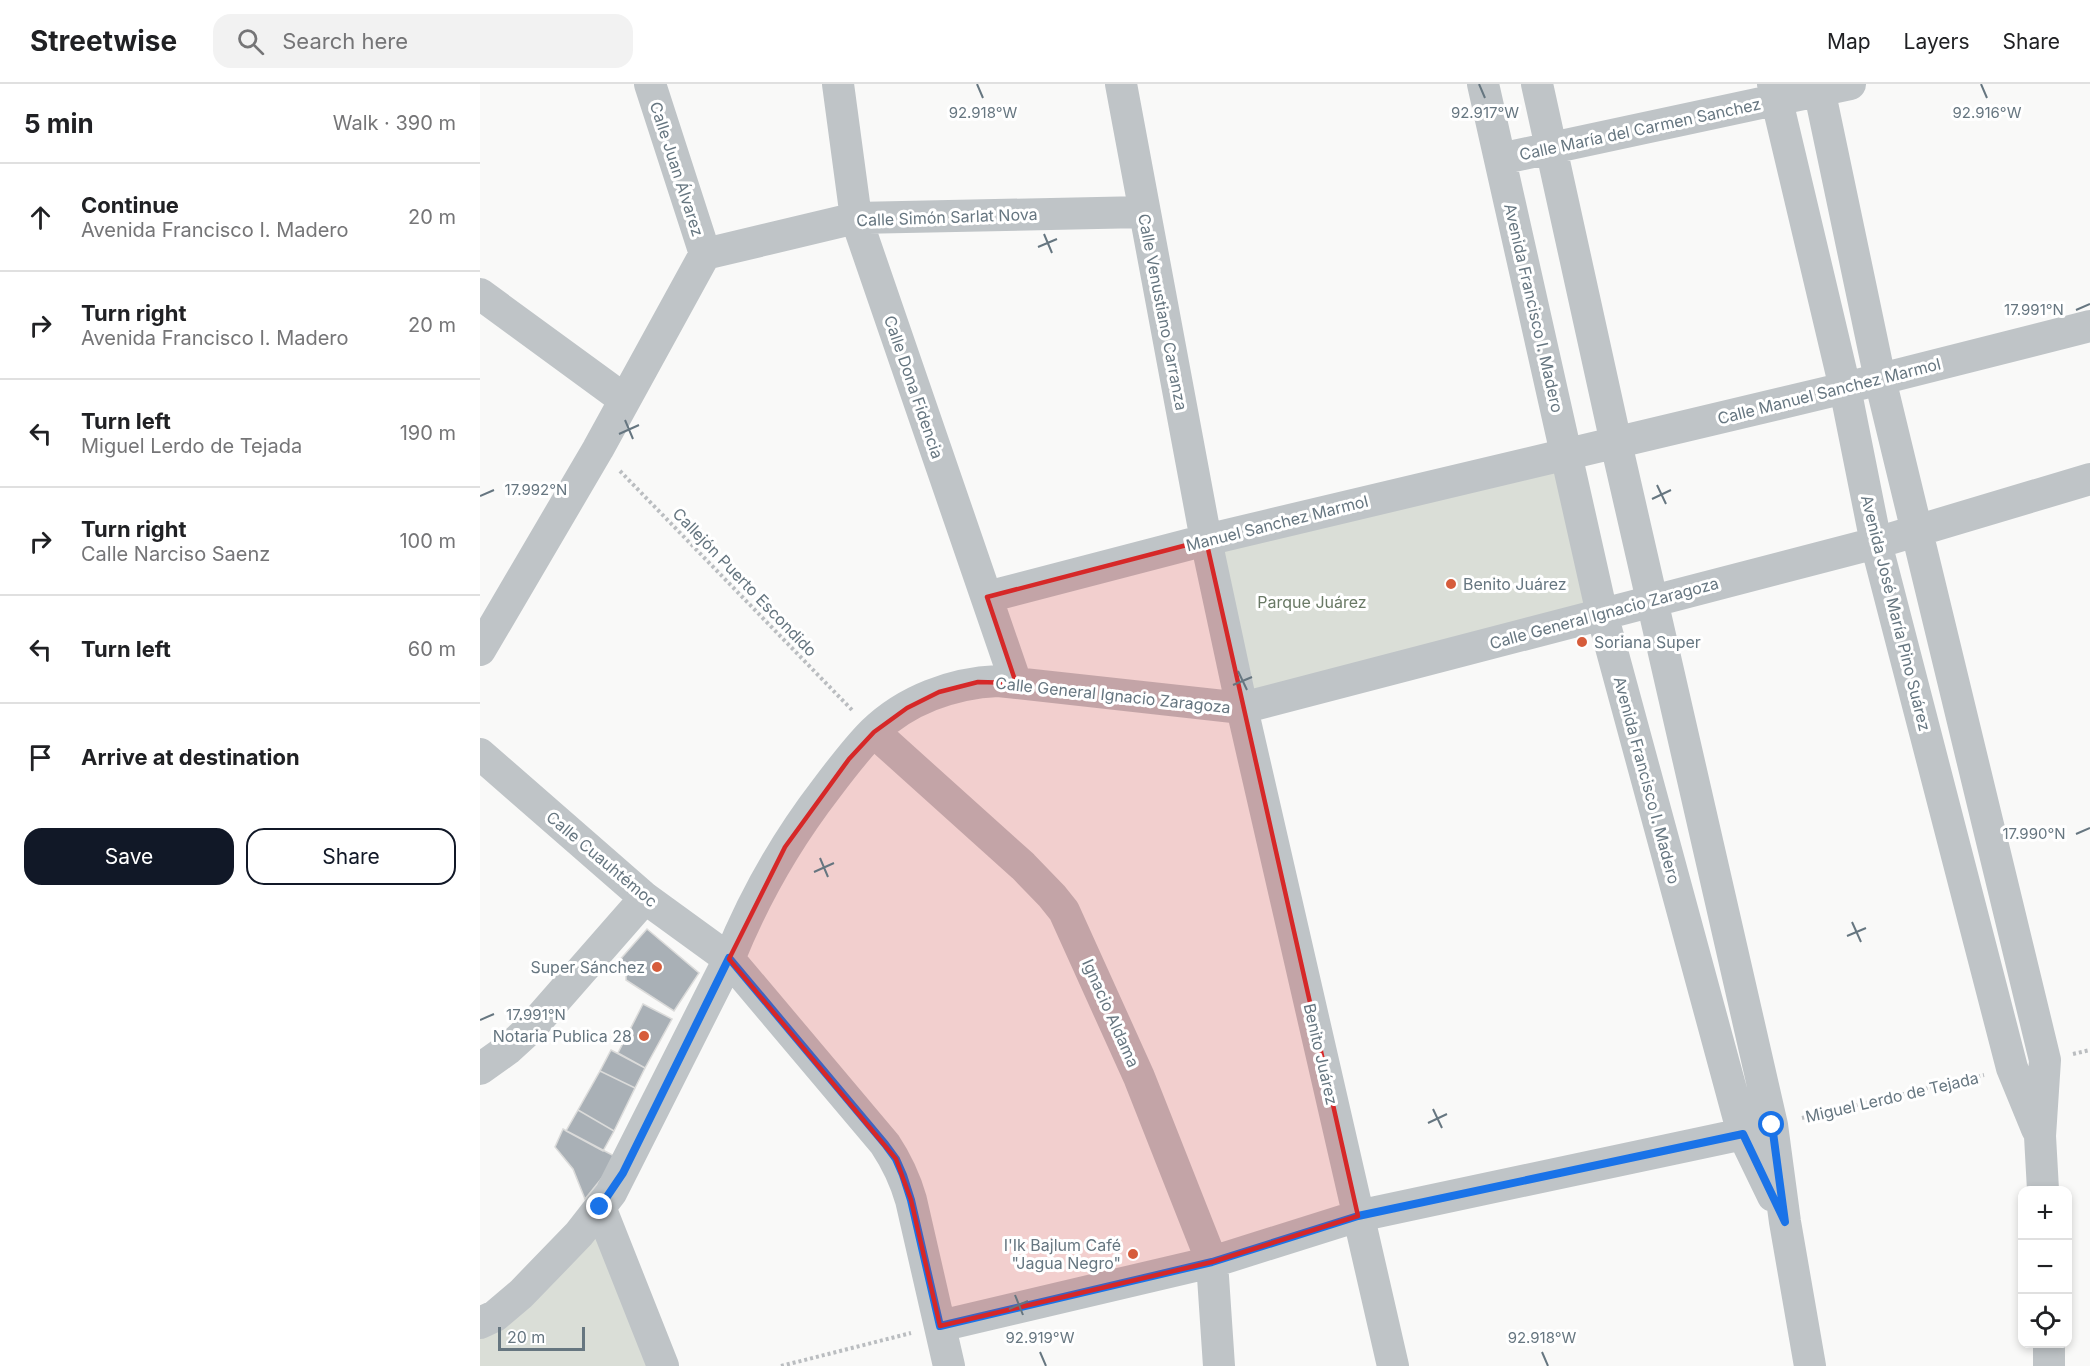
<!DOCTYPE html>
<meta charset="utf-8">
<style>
body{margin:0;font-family:Inter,sans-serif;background:#f2f2f2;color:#202124}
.controls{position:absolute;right:18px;bottom:18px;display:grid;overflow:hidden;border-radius:12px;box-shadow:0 3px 9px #0003}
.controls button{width:54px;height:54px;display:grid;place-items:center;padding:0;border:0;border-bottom:2px solid #e0e0e0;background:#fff;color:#202124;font:30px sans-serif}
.scale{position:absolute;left:18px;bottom:15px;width:87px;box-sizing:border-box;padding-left:6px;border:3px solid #667680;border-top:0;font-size:16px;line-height:21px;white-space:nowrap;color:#667680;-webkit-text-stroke:4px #fff;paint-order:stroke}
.stop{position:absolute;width:18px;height:18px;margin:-14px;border:4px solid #1a73e8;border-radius:50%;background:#fff}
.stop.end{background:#1a73e8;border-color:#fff;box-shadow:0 2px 6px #0008}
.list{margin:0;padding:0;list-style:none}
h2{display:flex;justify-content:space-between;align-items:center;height:78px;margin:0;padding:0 24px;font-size:26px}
h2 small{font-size:20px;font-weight:400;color:#757577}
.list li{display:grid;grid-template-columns:39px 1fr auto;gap:18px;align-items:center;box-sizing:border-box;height:108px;padding:0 24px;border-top:2px solid #e0e0e0}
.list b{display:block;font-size:22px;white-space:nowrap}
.list p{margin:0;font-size:20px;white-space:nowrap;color:#757577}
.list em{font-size:20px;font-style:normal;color:#757577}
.actions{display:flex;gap:12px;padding:18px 24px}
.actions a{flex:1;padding:14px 0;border:2px solid #111827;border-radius:18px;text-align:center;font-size:21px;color:#111827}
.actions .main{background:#111827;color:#fff}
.icon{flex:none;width:33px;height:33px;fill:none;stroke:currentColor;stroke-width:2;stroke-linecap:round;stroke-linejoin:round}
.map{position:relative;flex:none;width:1610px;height:1282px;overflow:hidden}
header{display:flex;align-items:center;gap:36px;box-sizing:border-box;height:84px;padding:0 30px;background:#fff;border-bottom:2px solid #e0e0e0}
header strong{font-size:28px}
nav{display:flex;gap:33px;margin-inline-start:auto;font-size:21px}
.search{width:420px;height:54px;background:#f2f2f2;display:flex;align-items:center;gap:15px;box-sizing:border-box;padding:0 21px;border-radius:18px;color:#757577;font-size:22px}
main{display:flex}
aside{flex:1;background:#fff}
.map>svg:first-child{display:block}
</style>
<header>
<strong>Streetwise</strong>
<div class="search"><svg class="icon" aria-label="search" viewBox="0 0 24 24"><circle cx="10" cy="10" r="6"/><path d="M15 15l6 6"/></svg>Search here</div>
<nav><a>Map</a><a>Layers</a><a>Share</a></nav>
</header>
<main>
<aside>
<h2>5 min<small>Walk · 390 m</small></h2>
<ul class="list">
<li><svg class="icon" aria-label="ahead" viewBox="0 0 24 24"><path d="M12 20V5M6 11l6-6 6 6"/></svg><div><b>Continue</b><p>Avenida Francisco I. Madero</p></div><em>20 m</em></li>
<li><svg class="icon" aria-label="right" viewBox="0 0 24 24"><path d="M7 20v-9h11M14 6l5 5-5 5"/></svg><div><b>Turn right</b><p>Avenida Francisco I. Madero</p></div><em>20 m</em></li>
<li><svg class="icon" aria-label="left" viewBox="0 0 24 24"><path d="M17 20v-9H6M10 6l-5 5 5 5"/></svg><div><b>Turn left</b><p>Miguel Lerdo de Tejada</p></div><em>190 m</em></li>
<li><svg class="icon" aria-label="right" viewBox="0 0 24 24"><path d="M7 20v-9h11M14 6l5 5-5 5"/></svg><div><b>Turn right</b><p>Calle Narciso Saenz</p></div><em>100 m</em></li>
<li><svg class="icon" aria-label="left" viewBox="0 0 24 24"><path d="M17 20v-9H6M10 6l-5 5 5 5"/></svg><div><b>Turn left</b></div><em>60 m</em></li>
<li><svg class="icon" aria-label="arrive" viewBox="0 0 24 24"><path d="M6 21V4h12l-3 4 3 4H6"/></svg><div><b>Arrive at destination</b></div></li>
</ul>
<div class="actions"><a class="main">Save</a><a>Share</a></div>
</aside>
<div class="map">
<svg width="1610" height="1282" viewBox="0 0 1610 1282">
<rect width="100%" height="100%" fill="#f9f9f8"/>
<path fill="#daded7" d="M1087,370L1122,530L762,624L726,456Z
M120,1123L183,1282H0V1239Z"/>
<path fill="#a9b0b6" stroke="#dbdbda" stroke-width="1.5" d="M167,845L219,889L194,927L146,896V888L137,879Z
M163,920L192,935L165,984L138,969Z
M131,966L165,984L155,1004L120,987Z
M120,987L155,1004L134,1047L98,1026Z
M98,1026L134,1047L123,1067L86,1047Z
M83,1045L138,1074L105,1115L93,1085L75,1063Z"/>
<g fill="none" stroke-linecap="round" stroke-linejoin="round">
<path stroke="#babdc0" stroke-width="4" stroke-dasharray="3 3" stroke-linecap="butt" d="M140,387L373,627
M1593,970L1610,966
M1322,1034L1504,991
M301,1282L431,1249"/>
<path stroke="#bfc4c7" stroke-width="32" d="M170,0L225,170
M358,0L376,134L536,599
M641,0L726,456L762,624L913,1282
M1003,0L1122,530L1263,1050L1293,1112
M1057,0L1136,359L1292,1041L1305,1138L1330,1282
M1293,0L1365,304L1396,459L1532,984L1557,1045
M1338,0L1400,295L1565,976L1560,1052L1563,1106
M1020,75L1370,0
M0,210L145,316
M507,513L726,456L1365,304L1610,242
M0,566L118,365L225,170L376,134L664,128
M394,648L543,782L572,812L584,827L659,993L732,1178L739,1282
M0,670L165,814L249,875L405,1060C417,1078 425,1095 431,1116L469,1282
M0,985L28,965L52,943L165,814
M120,1123L183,1282
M0,1239L15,1232L41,1210L99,1150L131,1109L249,875C274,813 306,757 346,705C361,685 376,665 393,648C426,616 472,599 518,597L762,624L1396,459L1610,395
M460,1242L732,1178L878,1132L1263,1050
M1569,1282V1260"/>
</g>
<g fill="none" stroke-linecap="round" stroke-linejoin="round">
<path stroke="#1a73e8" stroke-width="8" d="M120,1123L143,1089L249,874L405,1060L416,1075L423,1091L431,1116L460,1242L732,1178L878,1132L1263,1050L1305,1138L1292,1041"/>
</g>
<path fill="#d62828" fill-opacity="0.2" stroke="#d62828" stroke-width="4.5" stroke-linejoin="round" d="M726,456L878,1132L732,1178L460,1242L431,1116L416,1075L249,875L305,763L369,675L394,648L427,624L459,608L498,598L536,599L507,513Z"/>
<path fill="none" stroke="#667680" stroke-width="2" d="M497,0L503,14M999,0L1005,14M1501,0L1507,14M564,150L572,169M558,163L577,155M1596,226L1610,220M145,336L153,355M139,350L159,341M1177,401L1186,420M0,412L14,406M1172,415L1191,406M758,587L767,606M753,601L772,593M1596,750L1610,744M340,774L348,793M334,788L354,779M1372,838L1381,858M1367,852L1386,844M0,936L14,930M953,1025L962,1044M948,1039L967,1030M535,1211L543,1231M529,1225L548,1217M560,1268L566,1282M1062,1268L1068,1282"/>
<g fill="#d65c3b" stroke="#fff" stroke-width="2">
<circle cx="971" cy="500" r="6"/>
<circle cx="1102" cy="558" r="6"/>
<circle cx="177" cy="883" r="6"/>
<circle cx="164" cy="952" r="6"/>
<circle cx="653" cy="1170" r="6"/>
</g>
<g text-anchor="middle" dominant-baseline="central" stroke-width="6" stroke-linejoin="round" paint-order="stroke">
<g font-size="16" fill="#667680" stroke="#fff">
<text transform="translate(1160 45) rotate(-12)">Calle María del Carmen Sanchez</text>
<text transform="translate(197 85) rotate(72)">Calle Juan Álvarez</text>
<text transform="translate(467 133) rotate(-2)">Calle Simón Sarlat Nova</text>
<text transform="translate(1054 224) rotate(77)">Avenida Francisco I. Madero</text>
<text transform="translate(683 228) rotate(79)">Calle Venustiano Carranza</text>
<text transform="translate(434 303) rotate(71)">Calle Dona Fidencia</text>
<text transform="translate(1349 307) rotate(-14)">Calle Manuel Sanchez Marmol</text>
<text transform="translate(797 439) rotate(-14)">Manuel Sanchez Marmol</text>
<text transform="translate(265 498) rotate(46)">Callejón Puerto Escondido</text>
<text transform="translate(1124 529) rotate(-15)">Calle General Ignacio Zaragoza</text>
<text transform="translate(1416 529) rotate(76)">Avenida José María Pino Suárez</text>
<text transform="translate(633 611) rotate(6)">Calle General Ignacio Zaragoza</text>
<text transform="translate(1167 696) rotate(75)">Avenida Francisco I. Madero</text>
<text transform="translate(122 775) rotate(40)">Calle Cuauhtémoc</text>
<text transform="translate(631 929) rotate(66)">Ignacio Aldama</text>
<text transform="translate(841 970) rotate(77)">Benito Juárez</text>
<text transform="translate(1412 1013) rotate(-13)">Miguel Lerdo de Tejada</text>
</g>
<g font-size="16" fill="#667680" stroke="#fff" text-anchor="end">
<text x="983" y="500" text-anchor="start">Benito Juárez</text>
<text x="1114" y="558" text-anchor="start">Soriana Super</text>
<text x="165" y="883">Super Sánchez</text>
<text x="152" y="952">Notaria Publica 28</text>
<text x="641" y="1161">I'Ik Bajlum Café<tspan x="641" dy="18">"Jagua Negro"</tspan></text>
</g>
<g font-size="16" fill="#697965" stroke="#fff">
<text x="832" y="518">Parque Juárez</text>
</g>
</g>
<g font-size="15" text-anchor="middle" fill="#667680" stroke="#fff" stroke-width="6" stroke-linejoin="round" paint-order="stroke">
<text x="1507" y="34">92.916°W</text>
<text x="503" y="34">92.918°W</text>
<text x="1005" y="34">92.917°W</text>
<text x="1554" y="231">17.991°N</text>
<text x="56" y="411">17.992°N</text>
<text x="1554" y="755">17.990°N</text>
<text x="56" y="936">17.991°N</text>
<text x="560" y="1259">92.919°W</text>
<text x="1062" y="1259">92.918°W</text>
</g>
</svg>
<div class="controls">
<button>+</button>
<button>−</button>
<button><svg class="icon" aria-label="locate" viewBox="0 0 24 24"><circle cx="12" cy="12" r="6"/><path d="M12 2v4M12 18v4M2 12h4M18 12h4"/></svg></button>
</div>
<div class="scale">20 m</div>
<div class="stop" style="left:1292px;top:1041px"></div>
<div class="stop end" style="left:120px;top:1123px"></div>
</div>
</main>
